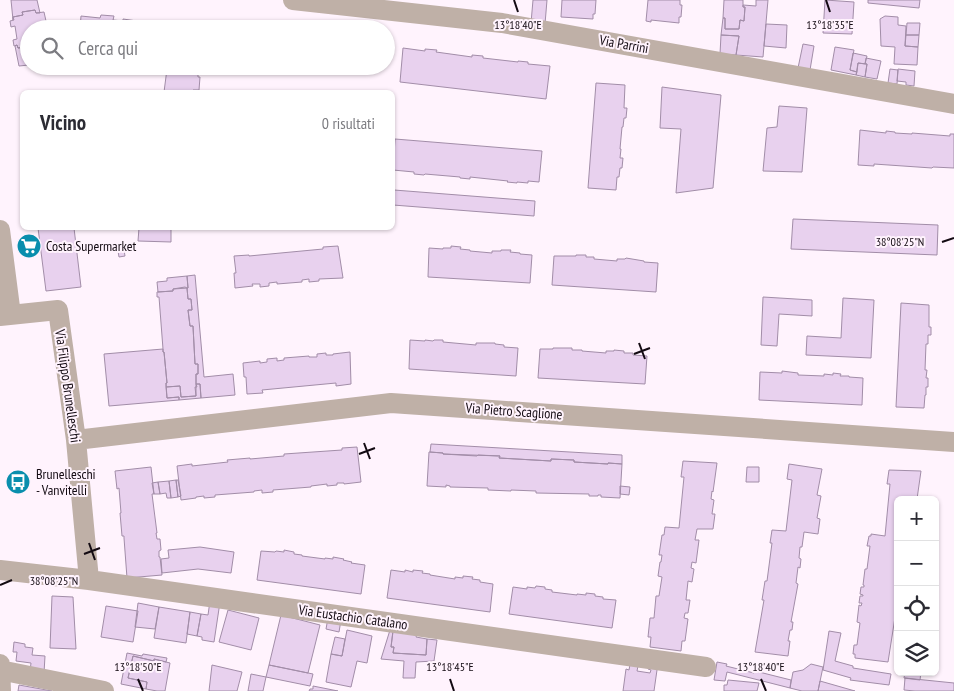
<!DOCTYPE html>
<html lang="it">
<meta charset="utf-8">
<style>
body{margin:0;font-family:"PT Sans Narrow",sans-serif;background:#f7f7f7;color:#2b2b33}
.controls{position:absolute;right:15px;bottom:15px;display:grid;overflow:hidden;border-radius:8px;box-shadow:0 1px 4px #0004}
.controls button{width:45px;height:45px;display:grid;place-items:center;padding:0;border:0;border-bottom:1px solid #e1e1e2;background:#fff;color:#2b2b33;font:25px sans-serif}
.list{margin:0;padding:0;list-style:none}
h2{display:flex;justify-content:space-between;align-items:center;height:65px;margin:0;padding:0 20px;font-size:21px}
h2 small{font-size:16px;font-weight:400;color:#7c7c81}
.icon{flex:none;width:28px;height:28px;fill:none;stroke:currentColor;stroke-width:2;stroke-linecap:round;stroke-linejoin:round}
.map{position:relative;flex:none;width:954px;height:691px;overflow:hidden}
.search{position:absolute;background:#fff;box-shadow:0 1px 4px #0004;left:20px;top:20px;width:375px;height:55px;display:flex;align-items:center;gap:12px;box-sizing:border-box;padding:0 18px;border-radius:28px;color:#7c7c81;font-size:19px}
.panel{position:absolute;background:#fff;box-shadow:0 1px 4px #0004;left:20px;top:90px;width:375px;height:140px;border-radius:8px}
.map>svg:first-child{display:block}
</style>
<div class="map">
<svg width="954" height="691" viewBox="0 0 954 691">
<rect width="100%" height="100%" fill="#fff3fd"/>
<path fill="#e8d1ee" stroke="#a28da8" d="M11,0H37L40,13H36L35,10L22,12L23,15L13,17V20Z
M533,0H547L545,24L531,23Z
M562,0H596L595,14H593V19L561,17Z
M648,0H680V5H682L681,17H679V23L651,20V22L646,21Z
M724,0H743V7H745L744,21L740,20L739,29H725V18H723Z
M756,0H768L763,57L736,55L739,36L721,35L723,18H725V29H739L740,20L744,21L745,7H743V5L756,6Z
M825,0L854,2L852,34L823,33Z
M868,0H920L919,8L868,3Z
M35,10L36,13L44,12L46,21H49L50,29H29V52H27L26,47L18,48L17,45L14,46L13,40L17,39L15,26L11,27L10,21L14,20L13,17L23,15L22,12Z
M101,15L114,16L113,20L123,21V19L137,21L136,29H80L81,16L100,18Z
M885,16L898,17V25L906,26L905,46L918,47L917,65L894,64L895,47L881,46L880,19Z
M907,23H920L919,35H906Z
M766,24L787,25L786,48L764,46Z
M721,35L739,36L736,55L720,54Z
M906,35H919L918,47L905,46Z
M803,44L814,46L810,70L798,68Z
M17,45L18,48L26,47L27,52H29V65L19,66L15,46Z
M835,47L854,50L850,70L857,72L856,75L831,70Z
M403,48L425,51V49L437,50L436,52L472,57V55L483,56V58L518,62V61L528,62V64L550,66L546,99L400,82Z
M853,53L867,56L865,64L858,63L857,72L850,70Z
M866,58L881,61L877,79L865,77L867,64H865Z
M858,63L867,64L865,77L856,75Z
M165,66H198V77H200L199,90H193V92H164L167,69H165Z
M287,66H349L348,73Z
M890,69L898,70L897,84L888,83Z
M898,69L915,71L914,86L906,85V82L897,81Z
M596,83L625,85L624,108H627L626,118H624L623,127H622L620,149H621L620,158H623L622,168H620L619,177H617L616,190L588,188Z
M662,87L721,95L713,188L676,193L681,129L660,128Z
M779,106L807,108L802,172L763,171L767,128L777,127Z
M860,130L886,133V131L895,132V133L912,134V133L950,136V134H954V168L933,167L932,168L874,164V166L858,165Z
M395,139L542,151L539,182L528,181V183L517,182V183L507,182L508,181L470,177V179L460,178V177L425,174L424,175L414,174V172L393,170Z
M394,190L535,201L534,216L393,205Z
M793,219L938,225L937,255L791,249Z
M38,228H74L81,287L46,291Z
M139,228H171V242L138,241Z
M338,246L343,278L319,279V281L309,282V279L302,280V282L277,284V282L269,283V286L260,287V284H252L253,286L235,288L234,273H236L234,256L249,255V256L323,249V247Z
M451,246L461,247L460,249L470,250V251L492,253V251H501V250H511L510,252L520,253V254L532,255L530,283L428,277L429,248L443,249V248H451Z
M124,250L125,256L119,257L118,251Z
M576,255H586V257H594V259L617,261V259H625L626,258L644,261V262L658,263L656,292L552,285L554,256H576Z
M195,275L204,377L233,374L235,395L201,398L200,384H196V374H198V364H195L193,326H190L188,310H192L191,299H188L187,288H188L187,276Z
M187,276L188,288L173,289V291L158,292L157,282L167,281V278Z
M185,287L187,288L188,299H191L192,310H188L190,326H193L195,364H198V374H196V396L181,397L180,386L166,387V383H167L164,352H163V349L159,297H157V292L173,291V289Z
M763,297L812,300V316L779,314L777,346L761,345Z
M843,298L874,300L871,358L806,355L807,336L841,338Z
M901,303L929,305V327H931V335H928V344H926L925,370H927L926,378H928V387H926V395H925L924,408L896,407Z
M410,340L425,341V340L433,341L434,340H443V342L476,345V343H495V344L504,345V347L518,348L516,376L409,369Z
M553,348H572V350H582V351L606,353V351H614V350L624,351V353H633V355L647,356L645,384L538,378L540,349H553Z
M163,349V352H164L167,383H166L167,398L179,397V400L109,406L104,354Z
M350,352L351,384L336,386V383L262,390L263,393L247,394L246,377H244L243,363L260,361V363L267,362V359L277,358V361L284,360V358L309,356V357H317V354L326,353V355H333V354Z
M782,371L798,373V375L824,376V374L833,375V373L841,374L840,376H849V377L863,378L862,405L759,400L760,372L782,373Z
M196,384H200L201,398L179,400V397L167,398L166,387L180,386L181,397L196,396L195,387H197Z
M431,444L622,455V464L608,463V464L574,462V460L551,459V461L499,458L500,456L478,455L477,456L443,454V453L430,452Z
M357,447L361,482L344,484V483H337V485L327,486V484L311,486V487L273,490V492L262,493V490L254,491V492L215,495V497L204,498V496L196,497V498L181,500L177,466L192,464V466L228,462L227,460L250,458V459L284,456V454L342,450V448Z
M429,452L443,453V454L500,456L499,458L551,461V459L574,460V462L608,464V463L622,464L620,498L601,497V495H598V496H589V494L536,493V491L511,490V491L488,490V488L450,487V486L446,485V487L427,486Z
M683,461L717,463L713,492L712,491L711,499L714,500L712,514H715L713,529H697L695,540H699L696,563L692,562L691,568L694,569L692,582L688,581L686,600H690L688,613H685L684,618L688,619L685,641H682L681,651L650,647L651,637H648L650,618H654L656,596H659L662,577L658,576L660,562H661L662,555H659L662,535H664L665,527L679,528L684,477H681Z
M789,464L822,469L817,495L821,496L817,518L820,519L818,534L804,532L802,547H800L799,558L801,559L800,568L798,567L796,583L798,584L791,622H793L792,630H790L788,641H790L788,656L755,652L764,600H762L765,581H767L772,543H770L772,530L786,531L792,480L787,479Z
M151,467L154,494H152L157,533H156L157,539H160L161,550L159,551V557H160L162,575L127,578L124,538V536H122L120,513H121L119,488L117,489L115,471Z
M747,467H759V482H746Z
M889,470L921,471L917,499L920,500H898V589L895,610L896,611L888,662L855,658V654H853L854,645H857L860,623L857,622L859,605L861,606L862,603H859L860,596H863V595L860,594L861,587H864V585H863L865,569H867L870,546H867L869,536H871V534L885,536L890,484H887Z
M176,480L178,497L171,498L169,481Z
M176,480H178L181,496L178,497Z
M169,481L171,498H167L166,493L160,494L158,482Z
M158,482L160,494H154L152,483Z
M620,486L630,487L629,495L620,494Z
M200,547L234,552L231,573L198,569L162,573L161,559L169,558L168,550Z
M284,550L294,552V554L302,555V556L325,559V558L333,559V557L344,559L343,560L352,562L351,563L365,565L361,594L257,580L261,551L275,552L276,551L284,552Z
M391,570L405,572V570L413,572V570L423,571L422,573L430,574V575L455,579V577L463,578V576L473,577L472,579L480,580V582L493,584L490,612L387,598Z
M536,586L545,587V589L552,590V592L577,595V594L586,595V593L595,594V596L603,597V599L616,600L612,628L509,614L513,587L527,589V587L535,588Z
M52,596L73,597L76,649L50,648Z
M210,601L220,602L214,642L202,640V637L197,636L201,614L208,615Z
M138,603L159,607L155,629L135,627Z
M106,606L138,611L133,642L101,637Z
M159,607L190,612L186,643L154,638Z
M228,610L259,618L251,650L219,642Z
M190,612L201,614L197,636L187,634Z
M281,615L320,625L308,673L269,665Z
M328,618L341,620L339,632L326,629Z
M347,630L372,636L367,663L357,661L351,687L326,682L331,654L342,656Z
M390,630L393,631L391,647H394L393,653L426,655L427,639L437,640L434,661L416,662L415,678H403L404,661L381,659Z
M393,631L417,634L416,637L427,639L426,655L393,653L394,647H391Z
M829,631L841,633L835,661L853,666V668L891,674L889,685L850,680L851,678L823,670Z
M335,637L345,639L342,656L331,654Z
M14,642L25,644V647L33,648L32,655L45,656L44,673L30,671L31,663L16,661L17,652H13Z
M127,653L142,656L143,654L167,658L166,662L154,659V661L133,656L128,678L147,682L146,689L121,684Z
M133,656L154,661V659L170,663L165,691H157L146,689L147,682L128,678Z
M631,659L639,661L637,671L650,673L651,670L648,669L649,661L658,663L654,691H623L626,669L629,670Z
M717,662L727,664L726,666L754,673L755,671L791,680L790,688L727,672L725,681L714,680Z
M811,664L823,667L818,691H802L790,688L793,672L803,670Z
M212,665L242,672L237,691H209Z
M269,665L313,674L310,686L266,677Z
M905,672H921L920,680L904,678Z
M251,674L266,677L263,691H248Z
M905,678L954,683V691H915L904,690Z
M728,680L759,683L757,691H724V685H727Z
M820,681L855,691H818Z
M19,685L52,691H18Z
M313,686L338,691H309L310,689H313Z"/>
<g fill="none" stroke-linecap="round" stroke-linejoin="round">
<path stroke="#bfb0a7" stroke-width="20" d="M293,0L502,23L954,104
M0,230L11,315
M0,316L58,310L76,440L89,580
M76,440L391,403L954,442
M0,570L89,580L706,667
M0,664L1,691
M0,670L104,691"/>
</g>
<path fill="none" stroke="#130a12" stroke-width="2" d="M514,0L518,12M826,0L830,12M942,242L954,238M639,343L645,359M634,354L650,348M364,443L370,459M359,454L375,448M89,543L95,560M84,554L100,548M0,585L12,580M138,679L143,691M450,679L454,691M761,679L766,691"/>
<defs>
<symbol id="supermarket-disc" viewBox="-11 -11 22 22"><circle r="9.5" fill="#098ead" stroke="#fff3fd"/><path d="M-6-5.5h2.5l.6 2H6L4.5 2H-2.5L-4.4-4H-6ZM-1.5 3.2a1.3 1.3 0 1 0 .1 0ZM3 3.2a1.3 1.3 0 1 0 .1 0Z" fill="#fff"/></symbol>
<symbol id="bus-disc" viewBox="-11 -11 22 22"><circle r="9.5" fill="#098ead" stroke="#fff3fd"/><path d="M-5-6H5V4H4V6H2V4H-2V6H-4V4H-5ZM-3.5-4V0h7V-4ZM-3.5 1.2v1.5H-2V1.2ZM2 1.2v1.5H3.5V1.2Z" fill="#fff"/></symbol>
</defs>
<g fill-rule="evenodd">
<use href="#supermarket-disc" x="15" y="232" width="28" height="28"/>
<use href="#bus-disc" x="4" y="468" width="28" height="28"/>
</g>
<g text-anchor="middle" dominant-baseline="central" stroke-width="4" stroke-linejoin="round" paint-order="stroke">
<g font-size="14" fill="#130a12" stroke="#fff3fd">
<text transform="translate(624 44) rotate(10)">Via Parrini</text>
<text transform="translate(68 386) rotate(82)">Via Filippo Brunelleschi</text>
<text transform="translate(514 411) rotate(4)">Via Pietro Scaglione</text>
<text transform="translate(353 617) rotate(8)">Via Eustachio Catalano</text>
</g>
<g font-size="14" fill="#130a12" stroke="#fff3fd" text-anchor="start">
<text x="46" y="246">Costa Supermarket</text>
<text x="36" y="474">Brunelleschi<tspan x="36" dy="16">- Vanvitelli</tspan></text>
</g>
</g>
<g font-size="12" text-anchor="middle" fill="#130a12" stroke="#fff3fd" stroke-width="4" stroke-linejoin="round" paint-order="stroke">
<text x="518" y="29">13°18'40"E</text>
<text x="830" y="29">13°18'35"E</text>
<text x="900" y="246">38°08'25"N</text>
<text x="54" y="585">38°08'25"N</text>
<text x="138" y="671">13°18'50"E</text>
<text x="450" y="671">13°18'45"E</text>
<text x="761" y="671">13°18'40"E</text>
</g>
</svg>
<div class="controls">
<button>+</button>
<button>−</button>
<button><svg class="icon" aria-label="locate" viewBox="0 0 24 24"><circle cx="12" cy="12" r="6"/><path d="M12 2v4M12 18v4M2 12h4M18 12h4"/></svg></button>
<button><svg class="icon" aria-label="layers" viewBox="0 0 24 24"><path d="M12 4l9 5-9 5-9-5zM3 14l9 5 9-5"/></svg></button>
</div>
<div class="search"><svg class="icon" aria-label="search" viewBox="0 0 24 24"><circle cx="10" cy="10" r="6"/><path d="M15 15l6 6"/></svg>Cerca qui</div>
<section class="panel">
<h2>Vicino<small>0 risultati</small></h2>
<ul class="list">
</ul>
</section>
</div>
